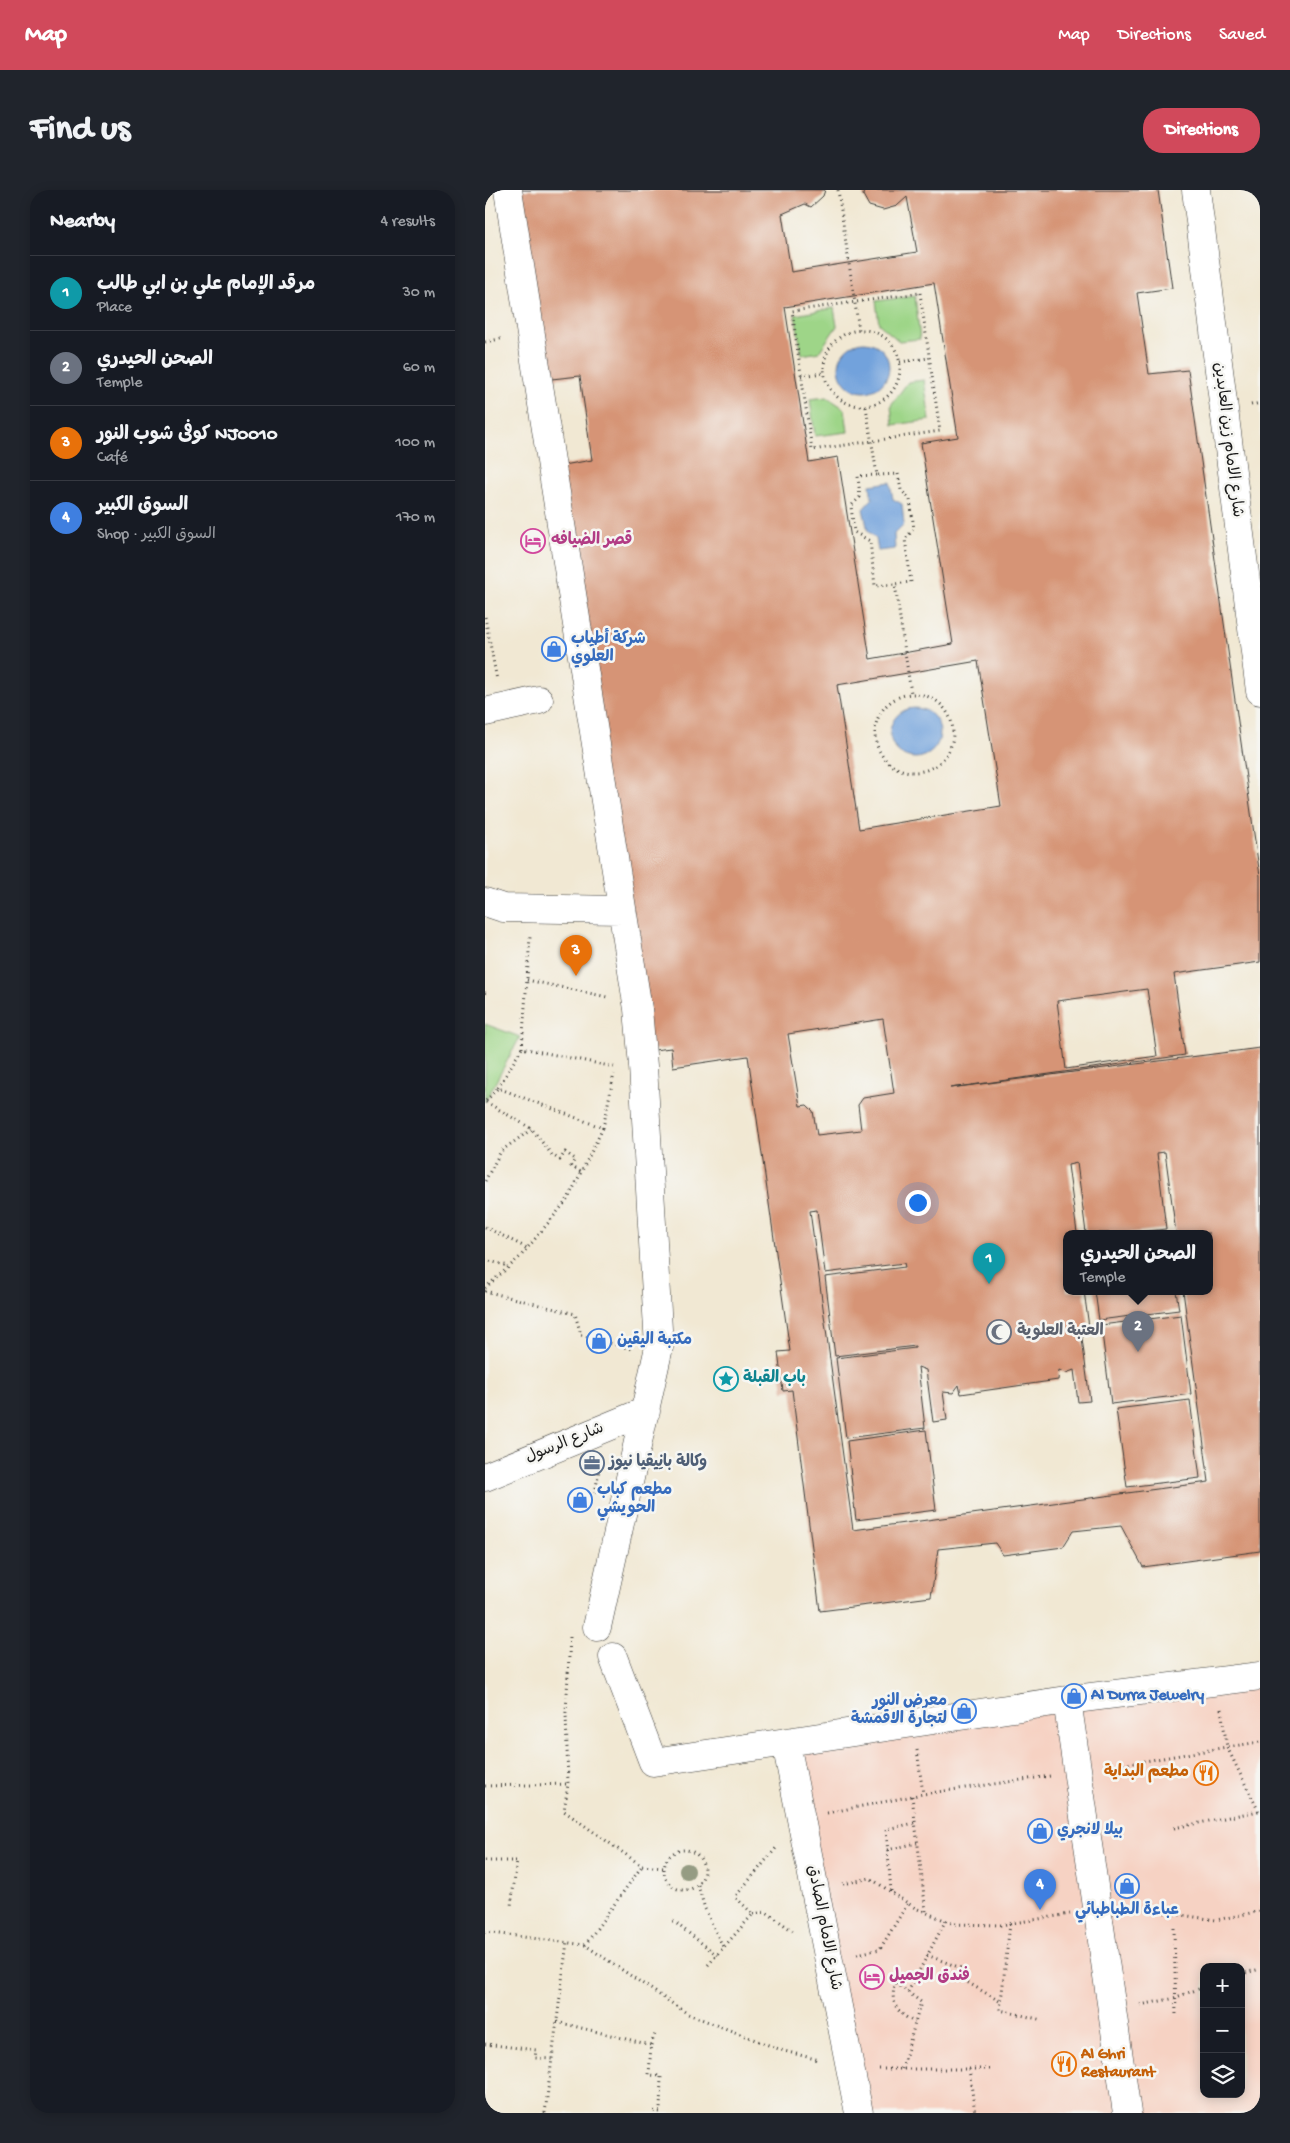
<!DOCTYPE html>
<meta charset="utf-8">
<style>
body{margin:0;font-family:"Gochi Hand","Playpen Sans Arabic",sans-serif;background:#20242c;color:#f1f3f6}
.controls{position:absolute;right:15px;bottom:15px;display:grid;overflow:hidden;border-radius:10px;box-shadow:0 2px 12px #0003}
.controls button{width:45px;height:45px;display:grid;place-items:center;padding:0;border:0;border-bottom:1px solid #363941;background:#171b24;color:#f1f3f6;font:25px sans-serif}
.you{position:absolute;left:432px;top:1012px;width:18px;height:18px;margin:-12px;border:4px solid #fff;border-radius:50%;background:#1a73e8;box-shadow:0 0 0 8px #1a73e833}
.badge{display:grid;place-items:center;width:32px;height:32px;border-radius:50%;background:#d1495b;color:#fff;font-size:16px;font-weight:700}
.pin{position:absolute;translate:-50% -41px;filter:drop-shadow(0 1px 2px #0008)}
.pin::after{content:'';position:absolute;top:26px;width:18px;height:15px;background:inherit;clip-path:polygon(0 0,100% 0,50% 100%)}
.popup{position:absolute;left:578px;top:1040px;width:150px;height:65px;box-sizing:border-box;display:grid;place-content:center;border-radius:10px;background:#171b24;filter:drop-shadow(0 1px 4px #0005);font-size:16px;white-space:nowrap;color:#9ea1a6}
.popup b{font-size:19px;color:#f1f3f6}
.popup::after{content:'';position:absolute;left:50%;top:100%;margin-left:-10px;border:10px solid transparent;border-top-color:#171b24}
.list{margin:0;padding:0;list-style:none}
h2{display:flex;justify-content:space-between;align-items:center;height:65px;margin:0;padding:0 20px;font-size:21px}
h2 small{font-size:16px;font-weight:400;color:#9ea1a6}
.list li{display:grid;grid-template-columns:32px 1fr auto;gap:15px;align-items:center;box-sizing:border-box;height:75px;padding:0 20px;border-top:1px solid #363941}
.list b{display:block;font-size:19px;white-space:nowrap}
.list p{margin:0;font-size:16px;white-space:nowrap;color:#9ea1a6}
.list em{font-size:16px;font-style:normal;color:#9ea1a6}
.icon{flex:none;width:28px;height:28px;fill:none;stroke:currentColor;stroke-width:2;stroke-linecap:round;stroke-linejoin:round}
.map{position:relative;flex:none;width:775px;height:1923px;overflow:hidden;border-radius:20px}
header{display:flex;align-items:center;gap:30px;box-sizing:border-box;height:70px;padding:0 25px;background:#d1495b;color:#fff}
header strong{font-size:24px}
nav{display:flex;gap:28px;margin-inline-start:auto;font-size:18px}
.intro{display:flex;align-items:center;justify-content:space-between;box-sizing:border-box;height:120px;padding:0 30px}
h1{margin:0;font-size:35px}
.button{padding:12px 22px;border-radius:20px;background:#d1495b;color:#fff;font-size:18px;font-weight:700}
main{display:flex;gap:30px;padding:0 30px}
aside{flex:1;background:#171b24;border-radius:20px;box-shadow:0 2px 12px #0003}
.map>svg:first-child{display:block}
</style>
<header>
<strong>Map</strong>
<nav><a>Map</a><a>Directions</a><a>Saved</a></nav>
</header>
<div class="intro"><h1>Find us</h1><a class="button">Directions</a></div>
<main>
<aside>
<h2>Nearby<small>4 results</small></h2>
<ul class="list">
<li><span class="badge" style="background:#0f9aa8">1</span><div><b>مرقد الإمام علي بن ابي طالب</b><p>Place</p></div><em>30 m</em></li>
<li><span class="badge" style="background:#6b7280">2</span><div><b>الصحن الحيدري</b><p>Temple</p></div><em>60 m</em></li>
<li><span class="badge" style="background:#e8710a">3</span><div><b>کوفی شوب النور NJ0010</b><p>Café</p></div><em>100 m</em></li>
<li><span class="badge" style="background:#3f7fe0">4</span><div><b>السوق الكبير</b><p>Shop · السوق الكبير</p></div><em>170 m</em></li>
</ul>
</aside>
<div class="map">
<svg width="775" height="1923" viewBox="0 0 775 1923">
<rect width="100%" height="100%" fill="#f6f6f2"/>
<filter id="ink" filterUnits="userSpaceOnUse"><feTurbulence type="fractalNoise" baseFrequency=".02" numOctaves="2"/><feDisplacementMap in="SourceGraphic" scale="10" xChannelSelector="R" yChannelSelector="G"/><feConvolveMatrix kernelMatrix="1 2 1 2 8 2 1 2 1" color-interpolation-filters="sRGB"/></filter>
<filter id="wash" filterUnits="userSpaceOnUse"><feTurbulence type="fractalNoise" baseFrequency=".0096" numOctaves="4" result="noise"/><feDisplacementMap in="SourceGraphic" scale="20" xChannelSelector="R" yChannelSelector="G"/><feGaussianBlur stdDeviation="1.12" result="paint"/><feColorMatrix in="noise" values="0 0 0 0 0 0 0 0 0 0 0 0 0 0 0 0 0 1.4 0 .05"/><feComposite in="paint" operator="in"/></filter>
<g filter="url(#wash)">
<rect width="100%" height="100%" fill="#f1e8d3"/>
<path fill="#f6d2c3" fill-rule="evenodd" d="M775,1486V1923H374L301,1553ZM719,1777H756V1904H719Z"/>
<path fill="#9ed588" stroke="#5d7852" d="M430,106L435,149L414,151L394,134L391,111Z
M349,118L352,136L334,162L317,165L310,125Z
M439,190L445,230L408,235L406,215L423,192Z
M342,207L360,219L363,242L330,246L325,209Z
M0,834L35,847L0,912Z"/>
<path fill="#72a2dc" stroke="#475f7c" d="M354 177a25 25 0 1 1 50 0a25 25 0 1 1-50 0Z
M405,292L408,309L417,314L419,334L409,344L410,359L393,361L391,349L383,341L378,319L387,309L385,295Z
M405 543a25 25 0 1 1 50 0a25 25 0 1 1-50 0Z"/>
<g id="blocks">
<path fill="#d69476" fill-rule="evenodd" d="M31,0H340L338,6L326,17L320,14L297,24L306,82L432,62L422,7L412,16L398,20L384,16L378,5L379,0H673L687,98L652,103L664,184L703,180L775,686V772L689,784L700,865L465,898L775,858V1361L658,1377L636,1336L588,1341L578,1357L518,1365L510,1353L453,1359L446,1407L335,1421L307,1200L298,1201L293,1162L305,1161L263,866L188,877L186,858L160,861L73,276L107,270L95,186L57,190ZM449,93L473,247L436,253L468,454L385,469L353,267L324,272L300,117ZM493,471L516,616L374,639L352,495ZM662,799L672,866L581,879L572,811ZM398,829L409,903L378,908L373,915L376,940L332,945L328,921L322,915L315,916L303,844ZM680,962L691,1043H724V1101H698L724,1292L368,1340L325,1021L332,1020L340,1083L419,1073L420,1077L340,1087L350,1166L430,1156V1158L351,1168L361,1248L440,1238L433,1177L441,1180L448,1232L462,1230L458,1202L468,1203L474,1195L476,1204L573,1190L574,1180L581,1183L589,1180L593,1212L605,1211L597,1148L604,1137L599,1101H582V1043H592L583,975L592,973L601,1043H644L681,1039L672,963Z
M610,1101H691L694,1120L614,1130Z
M696,1125L706,1204L626,1214L616,1135Z
M705,1210L715,1288L642,1297L631,1219Z
M441,1240L451,1320L371,1330L362,1251Z"/>
</g>
</g>
<g filter="url(#ink)">
<use href="#blocks" fill-opacity="0" stroke="#3c3b37" stroke-width="1"/>
<g fill="none" stroke-linecap="round" stroke-linejoin="round">
<defs>
<path id="minor" d="M23,0L153,819L158,876L174,1157L112,1437
M711,0L775,501
M0,522L54,510
M0,712L18,718L137,720
M0,1287L161,1221
M128,1467L168,1572L582,1510L775,1486
M582,1510L642,1923
M301,1553L374,1923"/>
</defs>
<use href="#minor" stroke="#3c3b37" stroke-width="29"/>
<path stroke="#3c3b37" stroke-width="3" stroke-dasharray="1 4" stroke-linecap="butt" d="M353,0L374,140
M435,103L455,241L327,260L307,121Z
M339 178a38 38 0 1 1 76 0a38 38 0 1 1-76 0Z
M0,152L19,148
M415,172L444,168
M316,186L338,183
M766,215L775,213
M381,217L392,285L413,284L416,300L425,309L429,339L420,349L426,392L410,394L426,503
M392,285L373,286L375,307L366,316L369,342L385,351L390,396L410,394
M0,427L12,490
M390 543a39 39 0 1 1 78 0a39 39 0 1 1-78 0Z
M42,790L122,807
M0,803H3
M37,858L45,747
M13,898L37,858L129,877
M1,912L47,939L67,965L75,970L80,962L90,969L86,976L96,982
M118,938L129,884
M0,991L16,961L47,939
M0,1037L42,1058
M0,1070L24,1076
M0,1098L35,1067L83,1009L118,938L13,898L0,912
M0,1101L90,1124L96,1145L146,1159
M110,1303L116,1269
M85,1447L81,1522L83,1594L79,1621L157,1676L179,1678
M736,1519L742,1557L775,1552
M432,1560L438,1604
M619,1578L742,1557L775,1624
M0,1596L83,1594
M427,1606L441,1722
M342,1623L438,1604L565,1586
M689,1638L774,1621
M179 1680a20 20 0 1 1 40 0a20 20 0 1 1-40 0Z
M402,1660L432,1653
M0,1671H32L26,1716
M358,1694L385,1688L430,1718L469,1734L516,1735L585,1724
M213,1695L220,1719L238,1757
M406,1701L401,1639L430,1633
M640,1717L731,1730L775,1721
M268,1724L281,1722L308,1741
M188,1731L232,1765
M525,1734L515,1820L557,1830
M689,1738L691,1825
M0,1742L100,1755L203,1824L299,1861L334,1870
M100,1755L157,1676
M372,1764L395,1759L423,1713
M442,1765L481,1780L482,1792L516,1812
M223,1775L268,1724L250,1707L292,1657
M756,1784L775,1779
M423,1802L461,1730
M655,1815L686,1809L719,1797
M72,1832L166,1855L164,1885L176,1886L175,1922L167,1921V1923
M0,1854L51,1860L50,1868L67,1869
M166,1855L170,1844
M394,1879H505
M417,1879L436,1812L411,1793C403,1811 413,1825 430,1832
M484,1879L490,1923
M60,1923L82,1752
M771,1923L775,1920"/>
<use href="#minor" stroke="#fff" stroke-width="28"/>
</g>
<circle fill="#959c83" cx="202" cy="1681" r="8"/>
</g>
<defs>
<symbol id="hotel-ring" viewBox="-11 -11 22 22"><circle r="9.5" fill="#f6f6f2" stroke="#d1479c" stroke-width="1.5"/><path d="M-6-4.5h1.5V1H6V5H4.5V3h-9V5H-6ZM-4 0a1.8 1.8 0 1 1 3.6 0ZM.5 0V-2.5h3Q6-2.5 6 0Z" fill="#d1479c"/></symbol>
<symbol id="shop-ring" viewBox="-11 -11 22 22"><circle r="9.5" fill="#f6f6f2" stroke="#3f7fe0" stroke-width="1.5"/><path d="M-5-2.5h2.3a2.7 3.5 0 0 1 5.4 0H5L5.5 6h-11ZM-1.5-2.5h3a1.5 2.3 0 0 0-3 0Z" fill="#3f7fe0"/></symbol>
<symbol id="mosque-ring" viewBox="-11 -11 22 22"><circle r="9.5" fill="#f6f6f2" stroke="#6b7280" stroke-width="1.5"/><path d="M3.5-4.9A6 6 0 1 0 3.5 4.9A5 5 0 1 1 3.5-4.9Z" fill="#6b7280"/></symbol>
<symbol id="sight-ring" viewBox="-11 -11 22 22"><circle r="9.5" fill="#f6f6f2" stroke="#0f9aa8" stroke-width="1.5"/><path d="M0-6L1.8-2.2L6-1.7L2.9 1.2L3.7 5.4L0 3.3L-3.7 5.4L-2.9 1.2L-6-1.7L-1.8-2.2Z" fill="#0f9aa8"/></symbol>
<symbol id="office-ring" viewBox="-11 -11 22 22"><circle r="9.5" fill="#f6f6f2" stroke="#5c6f8a" stroke-width="1.5"/><path d="M-6-3h4V-5.5h4V-3h4V5H-6ZM-1-4.5V-3h2v-1.5ZM-6 0V1H6V0Z" fill="#5c6f8a"/></symbol>
<symbol id="restaurant-ring" viewBox="-11 -11 22 22"><circle r="9.5" fill="#f6f6f2" stroke="#e8710a" stroke-width="1.5"/><path d="M-5-6h1v4h1v-4h1v4h1v-4h1v5L-1.5 .5V6h-2V.5L-5-1ZM5-6V6H3V1.5H1.5Q1.5-4 5-6Z" fill="#e8710a"/></symbol>
</defs>
<g fill-rule="evenodd">
<use href="#hotel-ring" x="34" y="337" width="28" height="28"/>
<use href="#shop-ring" x="55" y="445" width="28" height="28"/>
<use href="#mosque-ring" x="500" y="1128" width="28" height="28"/>
<use href="#shop-ring" x="100" y="1137" width="28" height="28"/>
<use href="#sight-ring" x="227" y="1175" width="28" height="28"/>
<use href="#office-ring" x="93" y="1259" width="28" height="28"/>
<use href="#shop-ring" x="81" y="1296" width="28" height="28"/>
<use href="#shop-ring" x="575" y="1492" width="28" height="28"/>
<use href="#shop-ring" x="465" y="1507" width="28" height="28"/>
<use href="#restaurant-ring" x="707" y="1569" width="28" height="28"/>
<use href="#shop-ring" x="541" y="1627" width="28" height="28"/>
<use href="#shop-ring" x="628" y="1682" width="28" height="28"/>
<use href="#hotel-ring" x="373" y="1773" width="28" height="28"/>
<use href="#restaurant-ring" x="565" y="1860" width="28" height="28"/>
</g>
<g text-anchor="middle" dominant-baseline="central" stroke-width="5" stroke-linejoin="round" paint-order="stroke">
<g font-size="16" fill="#1c1c1c" stroke="#f6f6f2">
<text transform="translate(742 250) rotate(83)">شارع الامام زين العابدين</text>
<text transform="translate(80 1254) rotate(-22)">شارع الرسول</text>
<text transform="translate(338 1738) rotate(79)">شارع الامام الصادق</text>
</g>
<g font-size="16" font-weight="bold" fill="#b23c85" stroke="#f6f6f2" text-anchor="start">
<text x="66" y="351">قصر الضيافه</text>
<text x="404" y="1787">فندق الجميل</text>
</g>
<g font-size="16" font-weight="bold" fill="#366cbe" stroke="#f6f6f2" text-anchor="start">
<text x="86" y="450">شركة أطياب<tspan x="86" dy="18">العلوي</tspan></text>
<text x="132" y="1151">مكتبة اليقين</text>
<text x="112" y="1301">مطعم كباب<tspan x="112" dy="18">الحويشي</tspan></text>
<text x="606" y="1506">Al Durra Jewelry</text>
<text x="462" y="1512" text-anchor="end">معرض النور<tspan x="462" dy="18">لتجارة الاقمشة</tspan></text>
<text x="572" y="1641">بيلا لانجري</text>
<text x="642" y="1721" text-anchor="middle">عباءة الطباطبائي</text>
</g>
<g font-size="16" font-weight="bold" fill="#5b616d" stroke="#f6f6f2" text-anchor="start">
<text x="532" y="1142">العتبة العلوية</text>
</g>
<g font-size="16" font-weight="bold" fill="#0d838f" stroke="#f6f6f2" text-anchor="start">
<text x="258" y="1189">باب القبلة</text>
</g>
<g font-size="16" font-weight="bold" fill="#4e5e75" stroke="#f6f6f2" text-anchor="start">
<text x="124" y="1273">وكالة بانِيقيا نيوز</text>
</g>
<g font-size="16" font-weight="bold" fill="#c56008" stroke="#f6f6f2" text-anchor="end">
<text x="704" y="1583">مطعم البداية</text>
<text x="596" y="1865" text-anchor="start">Al Ghri<tspan x="596" dy="18">Restaurant</tspan></text>
</g>
</g>
</svg>
<div class="controls">
<button>+</button>
<button>−</button>
<button><svg class="icon" aria-label="layers" viewBox="0 0 24 24"><path d="M12 4l9 5-9 5-9-5zM3 14l9 5 9-5"/></svg></button>
</div>
<div class="you"></div>
<div class="pin badge" style="left:504px;top:1094px;background:#0f9aa8">1</div>
<div class="pin badge" style="left:653px;top:1162px;background:#6b7280">2</div>
<div class="popup"><b>الصحن الحيدري</b>Temple</div>
<div class="pin badge" style="left:91px;top:786px;background:#e8710a">3</div>
<div class="pin badge" style="left:555px;top:1720px;background:#3f7fe0">4</div>
</div>
</main>
